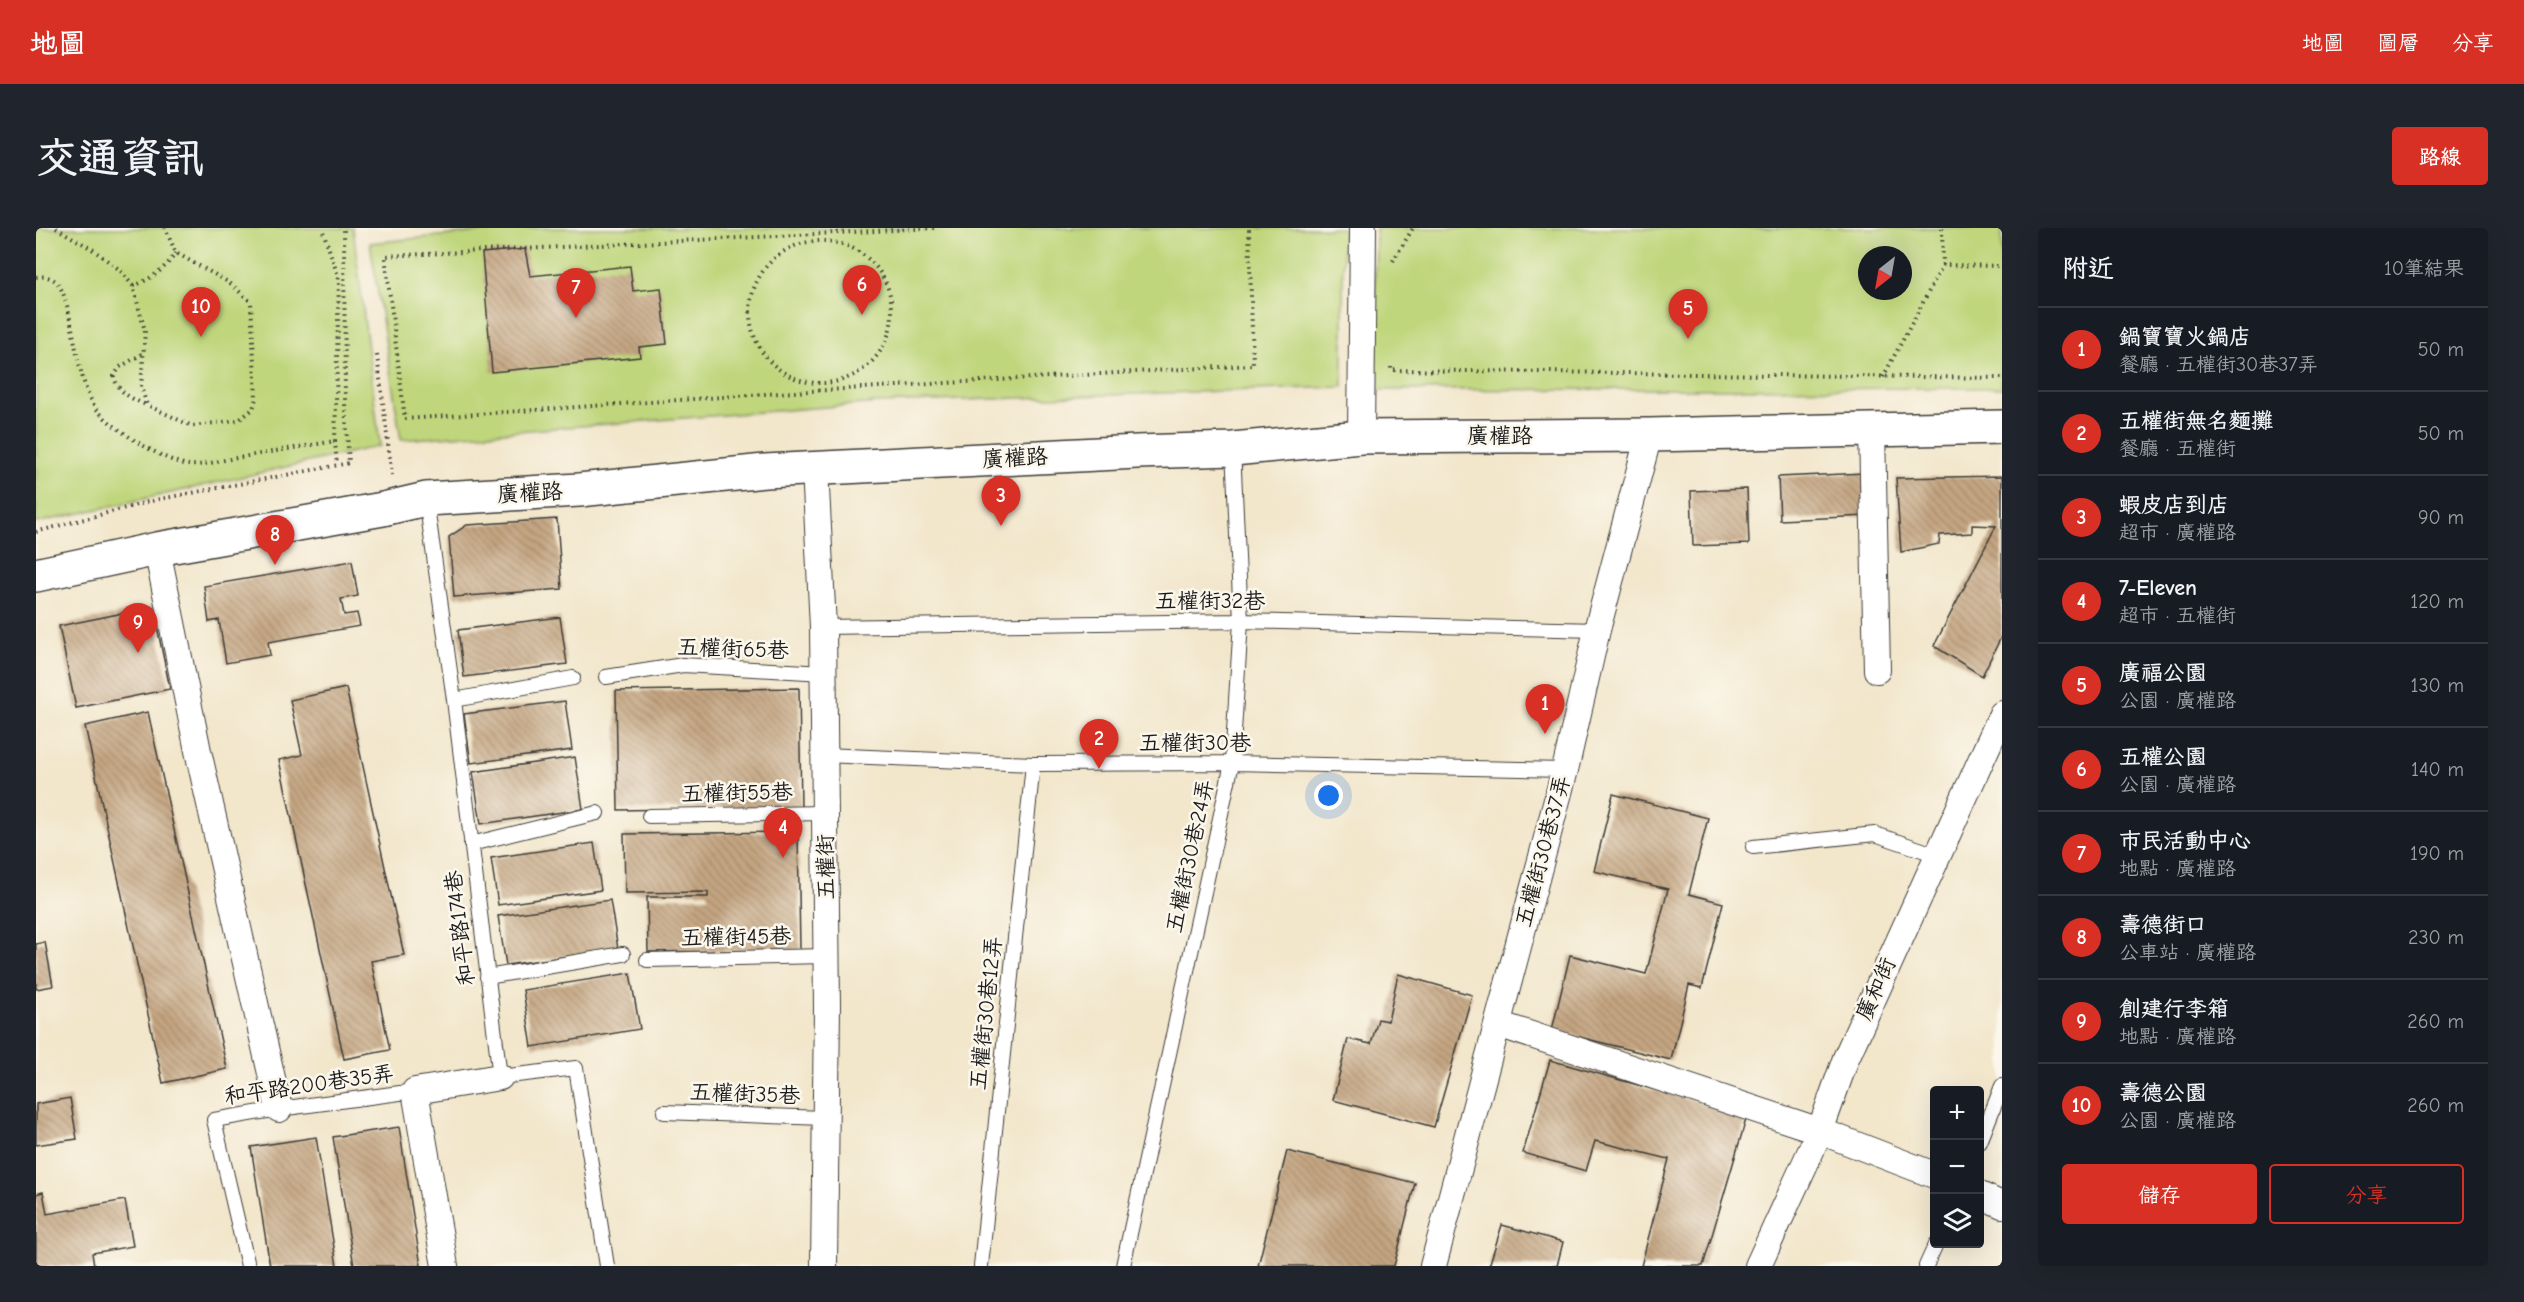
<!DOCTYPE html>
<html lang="zh-TW">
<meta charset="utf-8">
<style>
body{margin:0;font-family:"Comic Neue","LXGW WenKai TC",sans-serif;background:#20242c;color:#f1f3f6}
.controls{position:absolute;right:18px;bottom:18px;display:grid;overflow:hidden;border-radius:6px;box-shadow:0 6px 24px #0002}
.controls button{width:54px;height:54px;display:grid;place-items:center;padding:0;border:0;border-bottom:2px solid #363941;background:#171b24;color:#f1f3f6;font:30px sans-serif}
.compass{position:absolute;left:1822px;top:18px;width:54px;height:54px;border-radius:50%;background:#171b24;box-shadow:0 6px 24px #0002;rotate:211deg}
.you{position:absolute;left:1293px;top:568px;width:21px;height:21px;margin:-15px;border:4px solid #fff;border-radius:50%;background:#1a73e8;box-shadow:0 0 0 9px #1a73e833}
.badge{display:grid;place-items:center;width:39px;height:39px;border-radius:50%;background:#d93025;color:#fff;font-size:20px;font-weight:700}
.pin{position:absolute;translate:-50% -50px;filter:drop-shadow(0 2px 3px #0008)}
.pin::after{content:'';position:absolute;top:32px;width:21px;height:18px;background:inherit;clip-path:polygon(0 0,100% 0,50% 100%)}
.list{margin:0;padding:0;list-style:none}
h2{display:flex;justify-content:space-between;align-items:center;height:78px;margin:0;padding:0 24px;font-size:26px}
h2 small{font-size:20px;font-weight:400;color:#9ea1a6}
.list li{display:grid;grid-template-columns:39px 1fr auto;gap:18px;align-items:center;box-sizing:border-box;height:84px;padding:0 24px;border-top:2px solid #363941}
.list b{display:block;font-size:22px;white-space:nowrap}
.list p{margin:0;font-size:20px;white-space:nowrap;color:#9ea1a6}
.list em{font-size:20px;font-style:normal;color:#9ea1a6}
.actions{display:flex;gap:12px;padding:18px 24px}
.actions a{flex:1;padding:14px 0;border:2px solid #d93025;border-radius:6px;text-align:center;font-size:21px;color:#d93025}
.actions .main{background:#d93025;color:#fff}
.icon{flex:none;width:33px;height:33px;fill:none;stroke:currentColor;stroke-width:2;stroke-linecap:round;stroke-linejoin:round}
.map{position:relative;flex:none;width:1966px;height:1038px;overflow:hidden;border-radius:6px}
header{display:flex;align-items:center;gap:36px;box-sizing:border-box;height:84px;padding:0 30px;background:#d93025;color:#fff}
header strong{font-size:28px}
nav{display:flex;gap:33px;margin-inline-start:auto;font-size:21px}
.intro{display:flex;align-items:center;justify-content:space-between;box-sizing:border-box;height:144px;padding:0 36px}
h1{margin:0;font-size:42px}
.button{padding:15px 27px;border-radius:6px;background:#d93025;color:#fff;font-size:21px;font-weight:700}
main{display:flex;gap:36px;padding:0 36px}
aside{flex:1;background:#171b24;border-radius:6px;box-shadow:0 6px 24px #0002}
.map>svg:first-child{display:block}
</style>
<header>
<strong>地圖</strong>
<nav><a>地圖</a><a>圖層</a><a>分享</a></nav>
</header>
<div class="intro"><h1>交通資訊</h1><a class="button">路線</a></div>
<main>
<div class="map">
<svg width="1966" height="1038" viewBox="0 0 1966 1038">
<defs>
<pattern id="building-back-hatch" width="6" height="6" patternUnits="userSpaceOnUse" patternTransform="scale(1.5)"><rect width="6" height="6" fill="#c5a682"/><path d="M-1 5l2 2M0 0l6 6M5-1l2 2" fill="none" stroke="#9f866a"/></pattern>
</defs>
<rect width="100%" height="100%" fill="#fbf7ec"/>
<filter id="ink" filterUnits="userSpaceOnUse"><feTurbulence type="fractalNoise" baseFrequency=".0167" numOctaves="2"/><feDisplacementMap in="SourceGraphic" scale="12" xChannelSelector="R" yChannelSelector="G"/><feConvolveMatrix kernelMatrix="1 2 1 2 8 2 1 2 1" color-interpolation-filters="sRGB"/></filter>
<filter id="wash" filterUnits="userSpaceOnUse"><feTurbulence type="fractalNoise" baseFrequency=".008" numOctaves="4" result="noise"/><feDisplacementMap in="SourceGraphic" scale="24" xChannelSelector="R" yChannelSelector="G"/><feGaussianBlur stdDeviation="1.35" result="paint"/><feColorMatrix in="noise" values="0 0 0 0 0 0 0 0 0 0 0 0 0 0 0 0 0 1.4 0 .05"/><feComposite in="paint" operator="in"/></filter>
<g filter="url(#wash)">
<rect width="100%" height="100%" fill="#f2e6cb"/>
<path fill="#bfd67b" stroke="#6e794c" stroke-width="1.5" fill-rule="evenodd" d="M0,0H317L344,218L0,295Z
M484,0H1307V159L842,175L365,212L334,15Z
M1340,0H1966V160L1337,162ZM1831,27H1867V63H1831Z"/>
<g id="blocks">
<path fill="url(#building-back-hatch)" d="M489,21L494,48L594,38L597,63L625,60L631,116L603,119L604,129L456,144L446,25Z
M1829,245L1831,288L1744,292L1742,249Z
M1966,248V407L1946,448L1898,418L1960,298L1936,297V305L1904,307L1903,316L1865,324L1860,250Z
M1711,261L1713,316L1657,318L1655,263Z
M521,291L526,361L418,369L413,309L431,297Z
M316,333L322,368L305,371L308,387L321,385L324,398L232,414L234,427L190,435L183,392L173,394L168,358Z
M117,379L134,461L40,480L23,398Z
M524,389L531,436L428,449L422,402Z
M310,460L368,727L335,733L354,822L308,831L243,532L266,527L254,472Z
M763,460L765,579L582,582L580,463Z
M529,473L536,522L435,535L428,486Z
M112,484L191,841L127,855L49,498Z
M539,529L547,581L445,596L437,544Z
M1577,566L1672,590L1653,666L1687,675L1666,760L1653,757L1635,832L1516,802L1534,727L1610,746L1632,661L1558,643Z
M762,604L764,722L612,724L611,669H672V664L589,665L588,606Z
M558,615L565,662L462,677L455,630Z
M574,672L582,721L470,737L462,688Z
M9,714L17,758L0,761V716Z
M594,745L604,801L496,819L487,762Z
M1362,746L1436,767L1398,899L1297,872L1312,811L1335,816L1342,791L1352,793Z
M1514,832L1711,888L1667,1038H1605L1633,931L1559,913L1550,943L1487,925Z
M34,870L41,911L0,917V876Z
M363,899L385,1038H318L297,909Z
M280,909L301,1038H234L215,919Z
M1251,923L1379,955L1358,1038H1222Z
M7,964L11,986L89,972L97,1018L56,1025L58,1038H0V966Z
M1466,997L1527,1014L1521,1038H1453Z"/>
</g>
</g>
<g filter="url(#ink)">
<use href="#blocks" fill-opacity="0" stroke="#3c3a36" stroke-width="1.5"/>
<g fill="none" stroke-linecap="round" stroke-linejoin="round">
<defs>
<path id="lane" d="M390,271L418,472L464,849L540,840L571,1038
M787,399L1205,393L1561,402
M570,449L647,437L788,445
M418,472L537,450
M788,527L997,536L1196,535L1529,542
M613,588L789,585
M435,616L561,585
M1717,619L1839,606L1901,627
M611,732L791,728
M451,749L587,726
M628,884L788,890
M1944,914L1966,858
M212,1038L178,892L243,881L379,863
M945,1038L997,536
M1087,1038L1196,535L1205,393L1197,221
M1890,1038L1900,1016"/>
<path id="street" d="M1836,201L1841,442
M1325,209L1327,0
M779,240L787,399L791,778L788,1038
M121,321L162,523L243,881
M1462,796L1784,903L1898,947
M1944,967L1966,977
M409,1038L379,863L464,849
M1397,1038L1529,542L1561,402L1613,207
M1722,1038L1784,903L1810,830L1966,486"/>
<path id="secondary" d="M0,347L121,321L347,281L390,271L543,262L729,243L1101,224L1197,221L1325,209L1613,207L1966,199"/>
</defs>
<use href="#lane" stroke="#3c3a36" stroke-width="16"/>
<use href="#street" stroke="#3c3a36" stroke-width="28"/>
<use href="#secondary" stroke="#3c3a36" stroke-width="36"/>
<path stroke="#3c3a36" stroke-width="4" stroke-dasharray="1.5 4.5" stroke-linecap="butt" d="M20,0L56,21L84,42L97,58L109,103L105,159L111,177L156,198L203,192L217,181L220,170L215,74L194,55L140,25L129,0
M898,0L349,28L369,191L758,164L1217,137L1213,0
M1906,0L1907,37
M714 84a71 71 0 1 1 142 0a71 71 0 1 1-142 0Z
M1357,33L1377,0
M0,49C6,48 12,48 18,52C39,66 36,154 63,184C79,202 130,235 154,237C166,238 182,233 194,231C229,225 264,219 299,213L303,51L286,0
M97,58C114,52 130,40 140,25
M106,126L84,139L78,148C81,164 96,171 110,177
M341,127L356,247
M1355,139V142L1966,150
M1847,149L1907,37L1966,38
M299,213L301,237
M0,304L119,272L313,235L309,176L308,0"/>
<use href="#lane" stroke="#fff" stroke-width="14"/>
<use href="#street" stroke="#fff" stroke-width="26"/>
<use href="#secondary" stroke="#fff" stroke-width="33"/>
</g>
</g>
<g text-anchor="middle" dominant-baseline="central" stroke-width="5" stroke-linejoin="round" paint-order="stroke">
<g font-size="22" fill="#1c1c1c" stroke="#fbf7ec">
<text x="1464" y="208">廣權路</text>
<text transform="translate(979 230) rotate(-3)">廣權路</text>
<text transform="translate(494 265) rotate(-3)">廣權路</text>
<text x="1174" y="373">五權街32巷</text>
<text transform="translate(697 421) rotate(2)">五權街65巷</text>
<text x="1159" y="515">五權街30巷</text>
<text transform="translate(701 565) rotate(-1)">五權街55巷</text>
<text transform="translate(1507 623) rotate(-75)">五權街30巷37弄</text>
<text transform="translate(1154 628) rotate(-78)">五權街30巷24弄</text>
<text transform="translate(790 639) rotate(-91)">五權街</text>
<text transform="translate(424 700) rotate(-97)">和平路174巷</text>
<text transform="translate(700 709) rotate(-1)">五權街45巷</text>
<text transform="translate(1840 761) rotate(-66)">廣和街</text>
<text transform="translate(950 785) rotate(-84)">五權街30巷12弄</text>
<text transform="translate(273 857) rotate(-8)">和平路200巷35弄</text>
<text transform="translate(709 866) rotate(2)">五權街35巷</text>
</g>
</g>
</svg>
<div class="controls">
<button>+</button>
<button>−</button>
<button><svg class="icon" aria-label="layers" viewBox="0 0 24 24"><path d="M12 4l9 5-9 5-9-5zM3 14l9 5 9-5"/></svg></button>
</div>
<svg class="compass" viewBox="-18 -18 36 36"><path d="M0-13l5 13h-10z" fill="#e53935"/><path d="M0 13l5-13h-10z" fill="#9ea1a6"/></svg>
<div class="you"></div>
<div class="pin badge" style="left:1509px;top:506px">1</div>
<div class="pin badge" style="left:1063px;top:541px">2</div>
<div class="pin badge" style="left:965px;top:298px">3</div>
<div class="pin badge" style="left:747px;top:630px">4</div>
<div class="pin badge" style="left:1652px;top:111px">5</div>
<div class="pin badge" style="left:826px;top:87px">6</div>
<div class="pin badge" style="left:540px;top:90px">7</div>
<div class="pin badge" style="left:239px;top:337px">8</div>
<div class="pin badge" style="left:102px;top:425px">9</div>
<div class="pin badge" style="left:165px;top:109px">10</div>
</div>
<aside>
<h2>附近<small>10筆結果</small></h2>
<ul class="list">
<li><span class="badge">1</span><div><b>鍋寶寶火鍋店</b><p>餐廳 · 五權街30巷37弄</p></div><em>50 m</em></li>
<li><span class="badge">2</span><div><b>五權街無名麵攤</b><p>餐廳 · 五權街</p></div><em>50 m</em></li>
<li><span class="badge">3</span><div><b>蝦皮店到店</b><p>超市 · 廣權路</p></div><em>90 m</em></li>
<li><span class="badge">4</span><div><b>7-Eleven</b><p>超市 · 五權街</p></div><em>120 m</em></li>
<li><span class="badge">5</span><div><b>廣福公園</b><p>公園 · 廣權路</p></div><em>130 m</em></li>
<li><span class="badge">6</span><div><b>五權公園</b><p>公園 · 廣權路</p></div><em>140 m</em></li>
<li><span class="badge">7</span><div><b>市民活動中心</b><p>地點 · 廣權路</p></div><em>190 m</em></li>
<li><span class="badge">8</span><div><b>壽德街口</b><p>公車站 · 廣權路</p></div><em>230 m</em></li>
<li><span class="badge">9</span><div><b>創建行李箱</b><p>地點 · 廣權路</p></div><em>260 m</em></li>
<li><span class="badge">10</span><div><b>壽德公園</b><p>公園 · 廣權路</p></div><em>260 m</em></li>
</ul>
<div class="actions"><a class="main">儲存</a><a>分享</a></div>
</aside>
</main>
